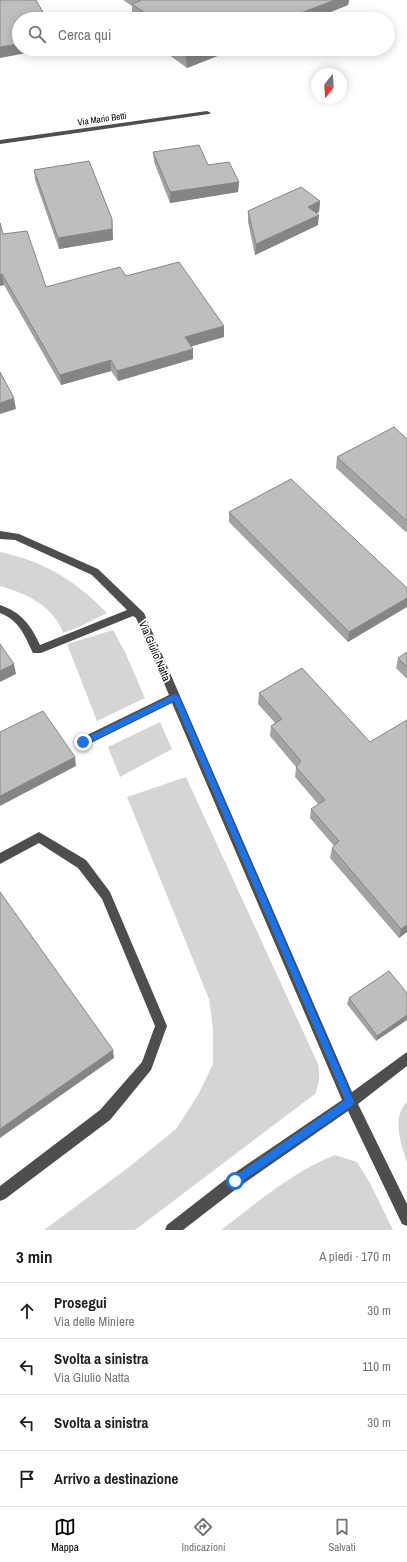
<!DOCTYPE html>
<html lang="it">
<meta charset="utf-8">
<style>
body{margin:0;font-family:"Archivo Narrow",sans-serif;background:#f6f6f6;color:#202124}
.compass{position:absolute;left:311px;top:68px;width:36px;height:36px;border-radius:50%;background:#fff;box-shadow:0 2px 10px #0003;rotate:197deg}
.stop{position:absolute;width:12px;height:12px;margin:-9px;border:3px solid #1a73e8;border-radius:50%;background:#fff}
.stop.end{background:#1a73e8;border-color:#fff;box-shadow:0 1px 4px #0008}
.list{margin:0;padding:0;list-style:none}
h2{display:flex;justify-content:space-between;align-items:center;height:52px;margin:0;padding:0 16px;font-size:17px}
h2 small{font-size:13px;font-weight:400;color:#757577}
.list li{display:grid;grid-template-columns:26px 1fr auto;gap:12px;align-items:center;box-sizing:border-box;height:56px;padding:0 16px;border-top:1px solid #e0e0e0}
.list b{display:block;font-size:15px;white-space:nowrap}
.list p{margin:0;font-size:13px;white-space:nowrap;color:#757577}
.list em{font-size:13px;font-style:normal;color:#757577}
.icon{flex:none;width:22px;height:22px;fill:none;stroke:currentColor;stroke-width:2;stroke-linecap:round;stroke-linejoin:round}
.map{position:relative;flex:none;width:407px;height:1230px;overflow:hidden}
.search{position:absolute;background:#fff;box-shadow:0 2px 10px #0003;left:12px;right:12px;top:12px;height:44px;display:flex;align-items:center;gap:10px;box-sizing:border-box;padding:0 14px;border-radius:22px;color:#757577;font-size:15px}
.sheet{height:276px;background:#fff}
nav{display:flex;justify-content:space-around;align-items:center;box-sizing:border-box;height:56px;border-top:1px solid #e0e0e0;background:#fff;font-size:11px;color:#757577}
nav a{display:grid;justify-items:center;gap:2px}
nav .on{color:#000}
.map>svg:first-child{display:block}
</style>
<div class="map">
<svg width="407" height="1230" viewBox="0 0 407 1230">
<rect width="100%" height="100%" fill="#fff"/>
<path fill="#d5d5d5" d="M0,552C44,561 76,581 107,613L77,628L63,633C54,606 25,593 0,586Z
M113,630L125,652L145,698L97,721L67,644Z
M160,722L172,749L120,777L108,747Z
M186,777L318,1064C320,1075 320,1083 315,1094L135,1230H44L129,1167L176,1129L198,1095L213,1064V1029L209,999L127,797Z
M407,1102V1162C401,1144 391,1117 407,1102Z
M335,1155L357,1162L370,1183L393,1230H221C258,1202 292,1172 335,1155Z"/>
<g fill="none" stroke-linecap="round" stroke-linejoin="round">
<path fill="#4e4e4e" fill-rule="evenodd" d="M207,111L211,113L209,114L0,144V140Z
M0,531L19,534L98,569L144,613L352,1092L407,1052V1066L358,1104L407,1204V1226L402,1224L348,1111L240,1186L183,1230H165L167,1225L230,1176L342,1100L172,703L87,745L83,746L79,745L78,742L79,739L169,695L136,618L133,616L41,653H33C24,635 20,621 0,613V605C21,612 31,625 40,645L127,610L92,575L15,540L0,539Z
M39,832L86,860L110,892L167,1026L151,1070L110,1120L5,1199L0,1201V1186L100,1110L142,1062L155,1026L102,899L78,868L39,843L0,864V853Z"/>
</g>
<path fill="#a3a3a3" d="M123,0H349L348,5L313,19H138L132,15V6Z
M161,49H235L187,68Z
M153,152L208,165L239,182L238,192L170,203L154,162Z
M34,170L112,219L113,240L59,249L35,180Z
M320,201L319,212L317,213L318,225L255,255L248,222V211Z
M3,234L46,287L126,276L224,337L192,346L193,359L118,381L111,371L61,385L4,285L0,286Z
M407,439V533L336,468L337,457Z
M229,512L407,588L348,642L229,522Z
M407,652V679L396,668L398,658Z
M302,668L407,932L399,938L330,858L332,848L334,846L310,818L311,809L318,804L295,777L296,767L270,736L271,726L275,723L258,704L259,693Z
M407,993L376,1041L347,1004L349,998Z"/>
<path fill="#858585" d="M335,0H349L348,5L313,19H285Z
M19,44V49H48L0,58V47Z
M206,49H235L187,68L186,57Z
M239,182L238,192L170,203V192Z
M320,201L319,212L307,217L308,207Z
M319,215L318,225L255,255L256,244Z
M112,219L113,240L59,249L58,238Z
M2,274L4,285L0,286V275Z
M224,326V337L186,348L185,337Z
M193,349V359L118,381L117,371Z
M111,360V371L61,385L60,375Z
M14,398L16,409L0,414V403Z
M407,598V607L348,642L349,632Z
M14,664L16,674L0,682V671Z
M75,757L76,766L0,806V796Z
M407,925V932L399,938L401,929Z
M407,1015V1020L376,1041L377,1036Z
M113,1050L114,1058L0,1138V1129Z"/>
<path fill="#bebebe" stroke="#858585" d="M0,0H36L47,19H19V44L0,47Z
M138,0H335L285,19H154L132,4L140,1Z
M176,49H206L186,57Z
M199,145L208,165L229,162L239,182L170,192L153,152Z
M89,161L112,219V229L58,238L34,170Z
M301,187L320,201L308,207L319,215L256,244L248,211Z
M0,223L3,234L27,231L46,287L120,267L126,276L179,262L224,326L185,337L193,349L117,371L111,360L60,375L2,274L0,275Z
M0,372L14,398L0,403Z
M394,427L407,439V521L337,457Z
M291,479L407,588V598L349,632L229,512Z
M0,644L14,664L0,671Z
M407,652V667L398,658Z
M302,668L370,742L407,720V925L401,929L332,848L339,841L311,809L325,800L296,767L301,761L271,726L282,719L259,693Z
M43,711L75,757L0,796V732Z
M0,892L113,1050L0,1129Z
M389,971L407,993V1015L377,1036L349,998Z"/>
<path fill="#1a73e8" d="M175,694L179,697L354,1102L353,1105L235,1186L232,1184L230,1181L232,1178L345,1100L174,701L86,744L83,745L80,742L81,740Z"/>
<g text-anchor="middle" dominant-baseline="central" stroke-width="3.5" stroke-linejoin="round" paint-order="stroke">
<g font-size="9" fill="#000" stroke="#fff">
<text transform="translate(102 119) rotate(-8)">Via Mario Betti</text>
</g>
<g font-size="11" fill="#000" stroke="#fff">
<text transform="translate(155 651) rotate(67)">Via Giulio Natta</text>
</g>
</g>
</svg>
<svg class="compass" viewBox="-18 -18 36 36"><path d="M0-13l5 13h-10z" fill="#e53935"/><path d="M0 13l5-13h-10z" fill="#757577"/></svg>
<div class="stop" style="left:235px;top:1181px"></div>
<div class="stop end" style="left:83px;top:742px"></div>
<div class="search"><svg class="icon" aria-label="search" viewBox="0 0 24 24"><circle cx="10" cy="10" r="6"/><path d="M15 15l6 6"/></svg>Cerca qui</div>
</div>
<section class="sheet">
<h2>3 min<small>A piedi · 170 m</small></h2>
<ul class="list">
<li><svg class="icon" aria-label="ahead" viewBox="0 0 24 24"><path d="M12 20V5M6 11l6-6 6 6"/></svg><div><b>Prosegui</b><p>Via delle Miniere</p></div><em>30 m</em></li>
<li><svg class="icon" aria-label="left" viewBox="0 0 24 24"><path d="M17 20v-9H6M10 6l-5 5 5 5"/></svg><div><b>Svolta a sinistra</b><p>Via Giulio Natta</p></div><em>110 m</em></li>
<li><svg class="icon" aria-label="left" viewBox="0 0 24 24"><path d="M17 20v-9H6M10 6l-5 5 5 5"/></svg><div><b>Svolta a sinistra</b></div><em>30 m</em></li>
<li><svg class="icon" aria-label="arrive" viewBox="0 0 24 24"><path d="M6 21V4h12l-3 4 3 4H6"/></svg><div><b>Arrivo a destinazione</b></div></li>
</ul>
</section>
<nav>
<a class="on"><svg class="icon" aria-label="map" viewBox="0 0 24 24"><path d="M3 6l6-2 6 2 6-2v14l-6 2-6-2-6 2zM9 4v14M15 6v14"/></svg>Mappa</a>
<a><svg class="icon" aria-label="directions" viewBox="0 0 24 24"><path d="M12 3l9 9-9 9-9-9zM9 14v-3h6M13 9l2 2-2 2"/></svg>Indicazioni</a>
<a><svg class="icon" aria-label="saved" viewBox="0 0 24 24"><path d="M7 4h10v16l-5-4-5 4z"/></svg>Salvati</a>
</nav>
